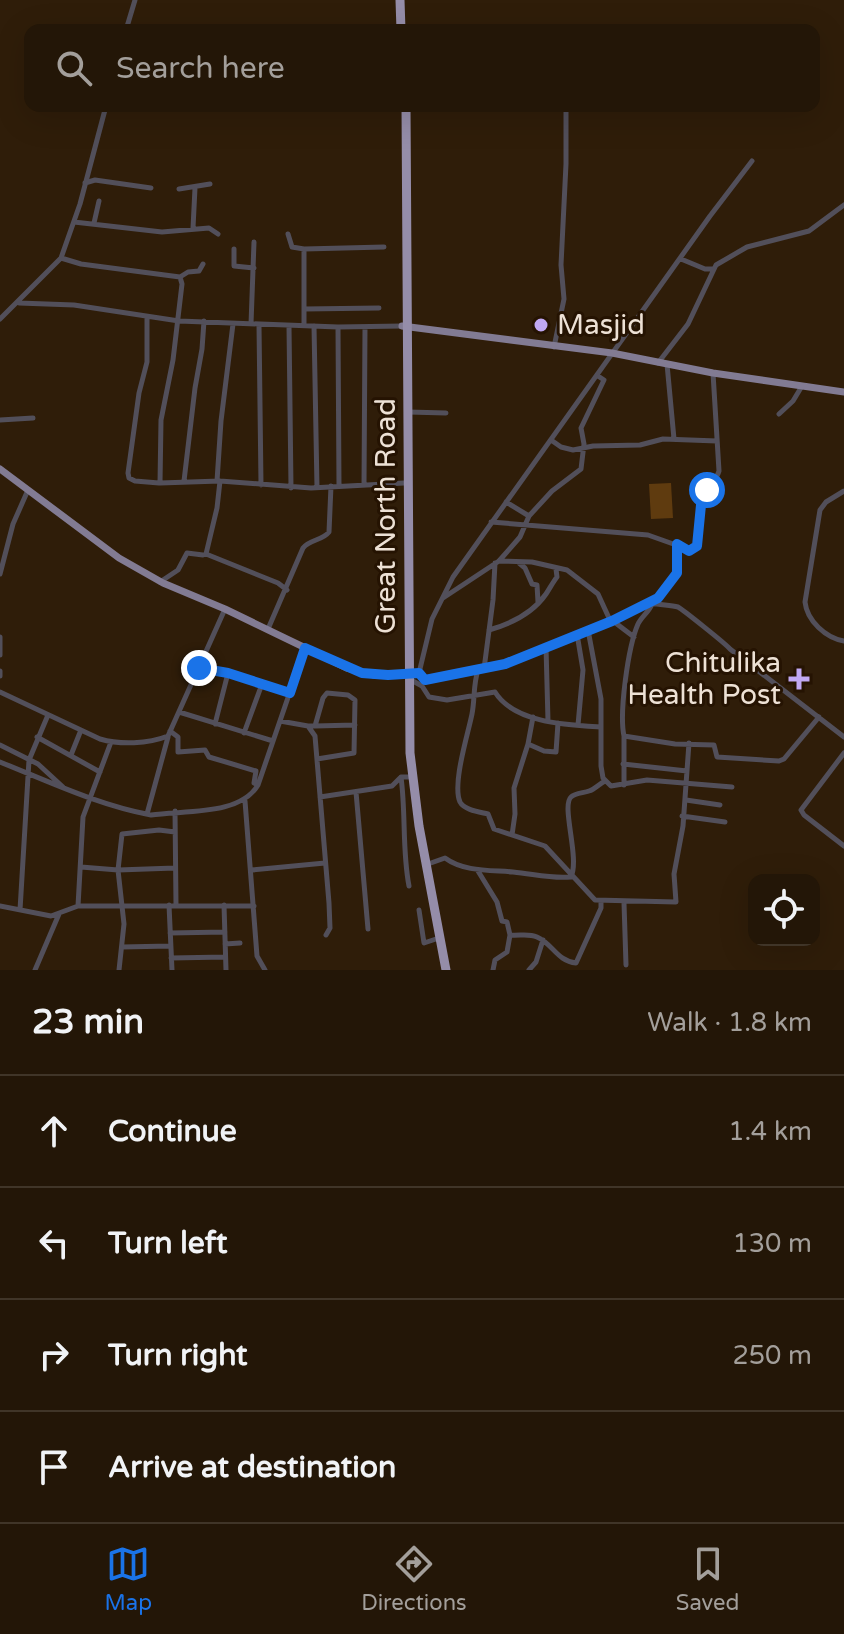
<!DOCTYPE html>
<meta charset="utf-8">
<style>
body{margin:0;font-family:"Varela Round",sans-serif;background:#2f2315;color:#f1f3f6}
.controls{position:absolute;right:24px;bottom:24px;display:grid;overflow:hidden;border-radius:16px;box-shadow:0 8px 32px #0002}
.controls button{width:72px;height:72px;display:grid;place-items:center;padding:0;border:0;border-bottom:2px solid #403528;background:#231607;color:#f1f3f6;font:40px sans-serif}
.stop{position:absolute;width:24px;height:24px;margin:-18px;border:6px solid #1a73e8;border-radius:50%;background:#fff}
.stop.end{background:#1a73e8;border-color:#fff;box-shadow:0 2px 8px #0008}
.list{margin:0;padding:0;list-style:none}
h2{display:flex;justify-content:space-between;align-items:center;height:104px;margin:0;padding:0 32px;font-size:34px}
h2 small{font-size:26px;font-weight:400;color:#a39f9b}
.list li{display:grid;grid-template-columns:52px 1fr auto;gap:24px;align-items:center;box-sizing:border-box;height:112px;padding:0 32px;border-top:2px solid #403528}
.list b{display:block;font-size:30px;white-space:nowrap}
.list em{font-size:26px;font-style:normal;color:#a39f9b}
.icon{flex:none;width:44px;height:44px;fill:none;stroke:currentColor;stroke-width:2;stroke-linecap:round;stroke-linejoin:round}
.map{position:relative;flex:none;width:844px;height:970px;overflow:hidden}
.search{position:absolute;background:#231607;box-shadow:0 8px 32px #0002;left:24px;right:24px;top:24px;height:88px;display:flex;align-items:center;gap:20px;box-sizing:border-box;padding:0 28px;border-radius:16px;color:#a39f9b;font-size:30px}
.sheet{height:552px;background:#231607}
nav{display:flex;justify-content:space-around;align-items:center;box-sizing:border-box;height:112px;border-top:2px solid #403528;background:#231607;font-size:22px;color:#a39f9b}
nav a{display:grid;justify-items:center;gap:4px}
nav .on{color:#1a73e8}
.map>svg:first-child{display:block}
</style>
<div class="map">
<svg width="844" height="970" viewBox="0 0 844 970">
<rect width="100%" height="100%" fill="#2f1d09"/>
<path fill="#5f3b0f" d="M671,483L673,518L651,519L649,484Z"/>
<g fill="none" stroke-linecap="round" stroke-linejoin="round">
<path stroke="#524f5a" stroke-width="5" d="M126,30L135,0
M85,183L95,180L151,188
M179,189L210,184
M74,222L162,232L209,228L218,234
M94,223L99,201
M193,228L195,188
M288,234L292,247L304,249
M234,249V266L254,268
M61,258L81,264L180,277L182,284L173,360L161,420L160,483L220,481L311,488L404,483
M681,259L705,269H712
M180,277L188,272L199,271L203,264
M19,303L74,305L179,321L338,327L402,326
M304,309L379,308
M147,317V362L139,393L128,473L129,478L135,481L159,483
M0,319L61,258L80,204L106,106
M251,324L254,242
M259,325L261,485
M304,325V249L384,247
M289,326L291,488
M314,326L317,488
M338,327L339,486
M554,347L564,299L561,265L566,164V106
M658,363L688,324L716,265L747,247L809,231L844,205
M667,364L674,439
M408,412L446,413
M779,414L793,401L802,386
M0,420L33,418
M551,440L561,447L573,450L593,446L640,445L663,439L717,441
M184,481L195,388L202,349L204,321
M217,481L221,421L233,324
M364,485L365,327
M844,491L826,502L820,510L805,602C807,621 826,638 844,641
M506,502L529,516
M491,522L648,535L693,551C705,538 697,516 702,499C705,488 716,482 719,471L713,373
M206,554L278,583L287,590
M499,561L532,562L567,570L598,594L609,618L634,637
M519,563L525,568L532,584L537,585L538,602
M0,574L13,524L28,490
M160,582L178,570L187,553L203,555L206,554L217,508L220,481
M443,598L499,561L520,537L529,516L552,491L581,469L584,444L581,428L604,380L598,376
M652,603C659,605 670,605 678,607C682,609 726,644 730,649L844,737
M652,604C649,612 642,616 638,624C628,647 619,713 624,736L675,744L714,745L717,757L779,761L784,759L819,717
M268,629L303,548C310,539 322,541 329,532L331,486
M489,630C510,624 533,613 546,594C550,588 553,582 557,577L556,569
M588,630L601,699V766L603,778L611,786L647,780L732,787
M577,634L583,670L578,725
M0,637V655
M546,647L548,721
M199,668L228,673L290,693
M484,669L493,600L495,563
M478,670C473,685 475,699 472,714C468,734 452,784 460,802C464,810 480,812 488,814L494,829L545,846L595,900L676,902L674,874L683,826L689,743
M0,671V676
M410,673H419L432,619L453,577L710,216L752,161
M419,673L421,679L428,680L505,664L612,621L658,598L677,573V544
M411,680L422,686L429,697L447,700L495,692C514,723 568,725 601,727
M0,692L100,739C120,745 148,744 168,736L225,609
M179,712L273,741
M280,721L308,726L315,736L329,903L330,928L326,935
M215,724L228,673
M308,726H315L323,698L327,693L348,695L355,700L354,753L317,759
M315,726L355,725
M170,731L178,737V752L205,750L209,757L256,771L254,783L258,785
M244,733L262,684
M37,737L100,772
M528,744L544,751L556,752L558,723
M0,745L38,764L63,787
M844,753L801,810L804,815L844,846
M71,755L81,730
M0,762C50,782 98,805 151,815C184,810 240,816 258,785L305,648
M623,764L687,771
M401,777C406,814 402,850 409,886
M624,785V735
M356,792L368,929
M320,797L392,786L401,777H408
M686,800L720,805
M245,801L257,956L265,970
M175,811L176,905
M147,814L168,737
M682,816L725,822
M512,835L515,814L514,788L528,744L533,717
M428,864L445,858C464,872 491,870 513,872C534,874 551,879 571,877C580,858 561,806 571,797C575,793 584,793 589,791C595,789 599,784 605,781
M81,867L118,870L175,868
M252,870L325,863
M478,871L497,902L502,921L507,922L510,935L507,952L495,960L493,970
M624,903L626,965
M169,905L172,970
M224,905L226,970
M0,906L51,916L78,906H254
M78,906L83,817L111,742
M20,910L29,760L48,715
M419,910L424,943L436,939
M170,933L225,932
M510,935C520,936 528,933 537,937C553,944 557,961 576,963L601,908V902
M225,944L240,943
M122,947L170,946
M171,958L225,957
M35,970L59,914
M119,970L124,924L118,870L122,834L159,830L175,832
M529,970L536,962L543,940"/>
<path stroke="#827b93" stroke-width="7" d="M402,326L612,353L713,373L844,392
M0,469L119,558L163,583L225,609L347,668L374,675L410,673"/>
<path stroke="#958da9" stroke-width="9" d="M400,0L401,30
M406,106L410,753L419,826L446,970"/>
</g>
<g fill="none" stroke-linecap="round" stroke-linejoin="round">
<path stroke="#1a73e8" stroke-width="10" d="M199,668L228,673L290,693L305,648L362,673L388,675L419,673L425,680L505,664L612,621L658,598L677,573V544L689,551L697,546L701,505L707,490"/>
</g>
<g fill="#c0a8f3" stroke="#251302" stroke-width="3">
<circle cx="541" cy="325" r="8"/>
<path d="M795 667h8v8h8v8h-8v8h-8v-8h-8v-8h8z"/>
</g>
<g text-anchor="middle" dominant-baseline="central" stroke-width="6" stroke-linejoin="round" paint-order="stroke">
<g font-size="28" fill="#ede1d5" stroke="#251302" text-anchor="start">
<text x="557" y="325">Masjid</text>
<text x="781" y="663" text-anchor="end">Chitulika<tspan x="781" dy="32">Health Post</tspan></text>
</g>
<g font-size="28" fill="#ede1d5" stroke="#251302">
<text transform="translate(386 516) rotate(-90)">Great North Road</text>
</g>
</g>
</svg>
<div class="controls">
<button><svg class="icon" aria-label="locate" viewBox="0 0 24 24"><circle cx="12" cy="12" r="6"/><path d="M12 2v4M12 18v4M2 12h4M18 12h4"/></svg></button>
</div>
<div class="stop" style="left:707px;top:490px"></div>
<div class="stop end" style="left:199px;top:668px"></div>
<div class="search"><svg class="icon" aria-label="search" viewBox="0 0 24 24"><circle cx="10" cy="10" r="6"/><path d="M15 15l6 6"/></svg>Search here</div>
</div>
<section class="sheet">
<h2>23 min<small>Walk · 1.8 km</small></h2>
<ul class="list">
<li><svg class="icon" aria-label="ahead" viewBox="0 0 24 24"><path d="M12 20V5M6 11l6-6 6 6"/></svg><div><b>Continue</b></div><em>1.4 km</em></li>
<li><svg class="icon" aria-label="left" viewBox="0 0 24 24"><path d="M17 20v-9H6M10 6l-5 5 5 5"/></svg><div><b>Turn left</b></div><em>130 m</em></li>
<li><svg class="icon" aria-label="right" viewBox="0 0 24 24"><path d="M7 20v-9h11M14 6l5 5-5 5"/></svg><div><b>Turn right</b></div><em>250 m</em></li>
<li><svg class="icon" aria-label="arrive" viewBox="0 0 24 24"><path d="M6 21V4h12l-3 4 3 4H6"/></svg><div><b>Arrive at destination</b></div></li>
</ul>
</section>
<nav>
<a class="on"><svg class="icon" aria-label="map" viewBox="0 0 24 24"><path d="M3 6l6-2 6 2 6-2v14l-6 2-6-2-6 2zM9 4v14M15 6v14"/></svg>Map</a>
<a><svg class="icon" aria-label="directions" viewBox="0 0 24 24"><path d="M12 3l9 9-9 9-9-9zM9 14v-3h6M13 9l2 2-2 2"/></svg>Directions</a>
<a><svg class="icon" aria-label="saved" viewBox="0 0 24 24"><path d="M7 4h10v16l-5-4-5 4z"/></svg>Saved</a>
</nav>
